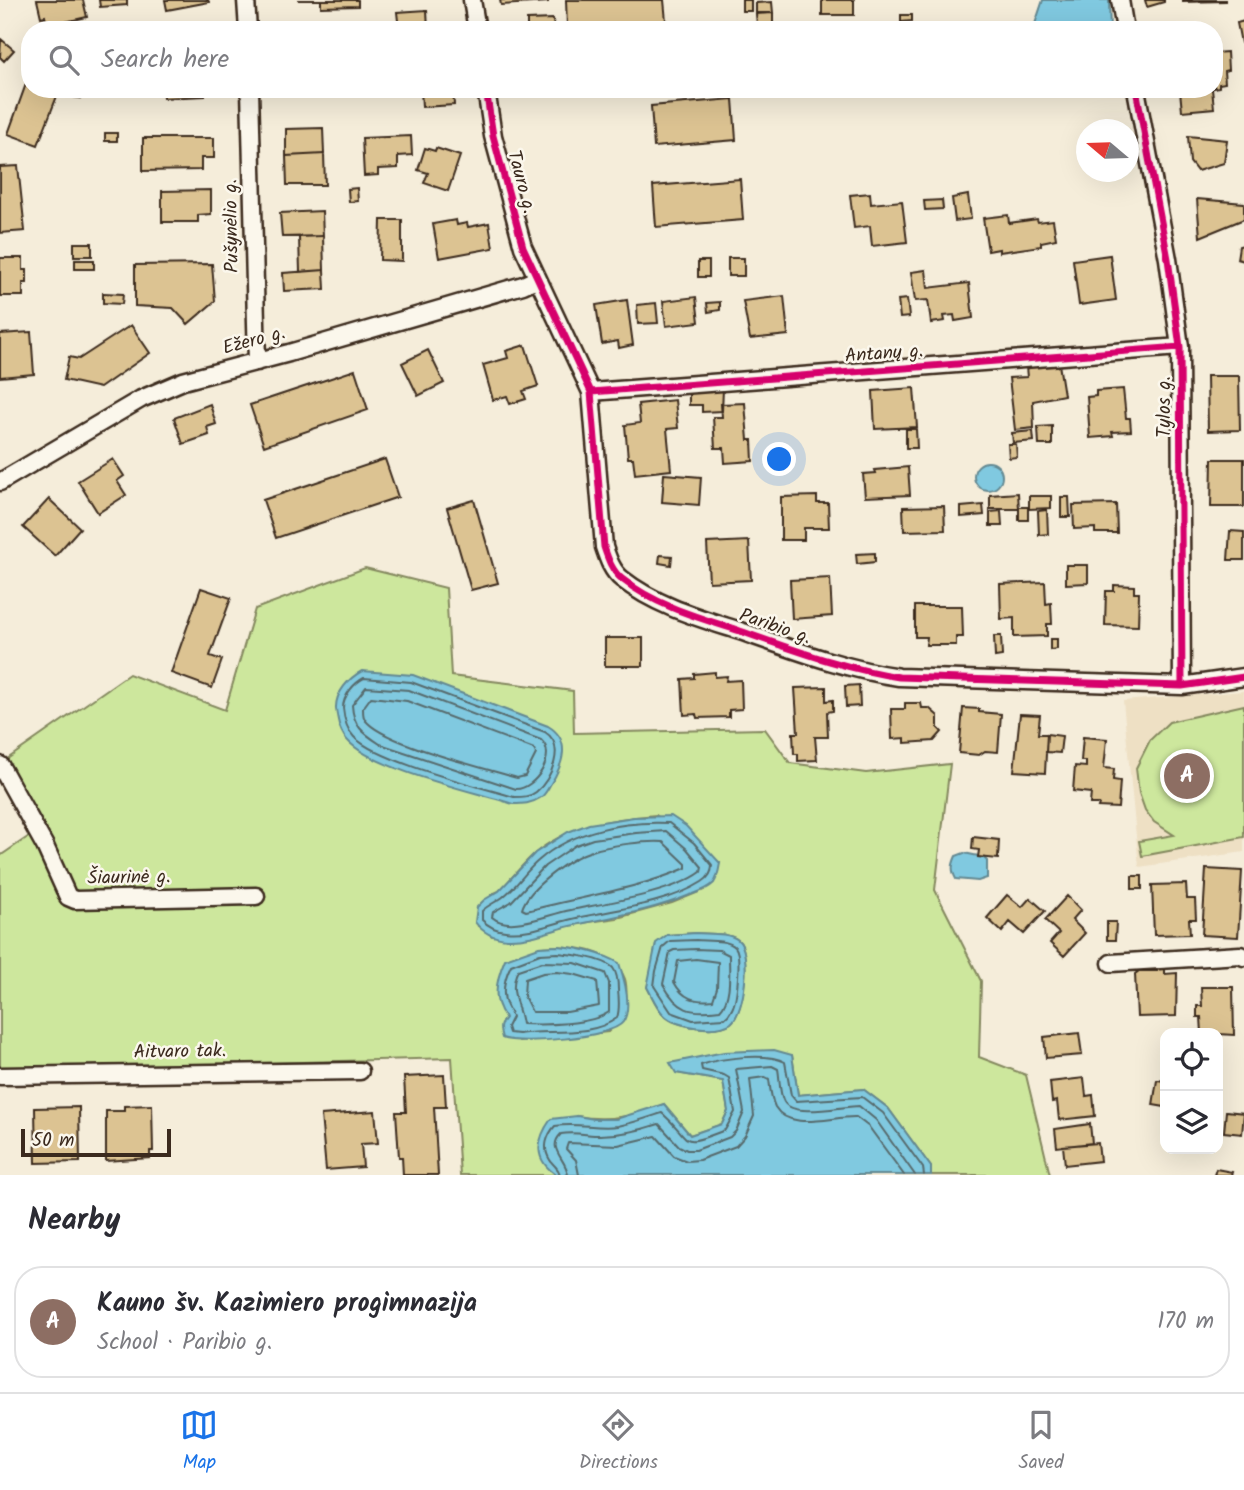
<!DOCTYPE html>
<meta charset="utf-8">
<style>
body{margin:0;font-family:Kalam,sans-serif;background:#f7f7f7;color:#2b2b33}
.controls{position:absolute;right:21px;bottom:21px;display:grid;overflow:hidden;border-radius:14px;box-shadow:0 7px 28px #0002}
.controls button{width:63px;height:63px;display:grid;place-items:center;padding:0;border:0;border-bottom:2px solid #e1e1e2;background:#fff;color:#2b2b33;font:35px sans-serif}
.compass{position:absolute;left:1076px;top:119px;width:63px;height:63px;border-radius:50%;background:#fff;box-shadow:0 7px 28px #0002;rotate:289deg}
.scale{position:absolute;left:21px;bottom:18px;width:150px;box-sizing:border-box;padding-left:7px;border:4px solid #3b2a1e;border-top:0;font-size:19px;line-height:24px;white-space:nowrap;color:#3b2a1e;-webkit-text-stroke:5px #fbf7ec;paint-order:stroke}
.you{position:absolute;left:780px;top:460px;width:24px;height:24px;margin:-18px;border:5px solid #fff;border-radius:50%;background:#1a73e8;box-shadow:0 0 0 10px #1a73e833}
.badge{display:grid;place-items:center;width:46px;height:46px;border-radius:50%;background:#1a73e8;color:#fff;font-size:23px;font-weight:700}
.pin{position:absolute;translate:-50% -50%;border:4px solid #fff;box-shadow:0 2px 7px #0006}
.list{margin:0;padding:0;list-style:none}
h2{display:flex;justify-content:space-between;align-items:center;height:91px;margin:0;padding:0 28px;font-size:30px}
h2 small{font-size:23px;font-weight:400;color:#7c7c81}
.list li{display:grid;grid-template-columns:46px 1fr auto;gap:21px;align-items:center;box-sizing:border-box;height:112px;margin:0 14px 14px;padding:0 14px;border:2px solid #e1e1e2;border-radius:28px}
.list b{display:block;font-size:26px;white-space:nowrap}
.list p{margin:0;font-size:23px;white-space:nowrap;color:#7c7c81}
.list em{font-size:23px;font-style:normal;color:#7c7c81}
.icon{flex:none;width:38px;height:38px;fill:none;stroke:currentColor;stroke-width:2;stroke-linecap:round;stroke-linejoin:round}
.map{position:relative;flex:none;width:1244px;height:1175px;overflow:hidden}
.search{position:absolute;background:#fff;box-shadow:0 7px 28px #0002;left:21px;right:21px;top:21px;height:77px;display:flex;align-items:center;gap:18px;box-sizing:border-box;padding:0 24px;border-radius:28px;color:#7c7c81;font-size:26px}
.sheet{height:217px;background:#fff}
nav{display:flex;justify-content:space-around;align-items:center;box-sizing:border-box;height:98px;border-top:2px solid #e1e1e2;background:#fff;font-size:19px;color:#7c7c81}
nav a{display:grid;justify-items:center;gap:4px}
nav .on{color:#1a73e8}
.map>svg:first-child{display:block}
</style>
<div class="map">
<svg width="1244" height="1175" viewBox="0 0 1244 1175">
<rect width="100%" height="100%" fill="#f5edda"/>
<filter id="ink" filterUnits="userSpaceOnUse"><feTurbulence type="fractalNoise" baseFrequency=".0143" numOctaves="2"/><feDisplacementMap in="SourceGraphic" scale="14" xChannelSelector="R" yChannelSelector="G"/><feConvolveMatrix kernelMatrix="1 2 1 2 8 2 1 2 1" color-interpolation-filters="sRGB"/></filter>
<g filter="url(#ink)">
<path fill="#eee0c4" d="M1244,691V852L1139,867L1123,701Z"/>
<path fill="#cde79d" stroke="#84885e" stroke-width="2" fill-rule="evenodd" d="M365,568L446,588L451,676L573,691L574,733L765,729L790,763L866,773L950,764L935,890L981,981L979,1057L1026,1075L1050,1175H931V1167L888,1108L863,1089L798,1095L792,1055L671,1063L677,1073L723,1081L728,1111L722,1124L690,1135L664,1104C635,1116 608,1122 577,1116L553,1172L557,1175H460L452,1058L0,1070V856L41,828L0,764L129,674L225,710L255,609ZM656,815L720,863L704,890L672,903L617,918L492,936L478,926L492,894L499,891C511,879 521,866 533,855C566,826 613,818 656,815ZM696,933C708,934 728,932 738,940C752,951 744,1013 731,1023C717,1033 675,1027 664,1015C656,1007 652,996 647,987L667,935ZM558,946C583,948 615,952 625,979C628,989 626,1004 626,1014L608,1032L519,1041L504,1013L539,947Z
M1244,705V837L1142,856L1139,841L1174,835L1154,822L1145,810L1139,793L1136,768L1150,740L1169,722Z"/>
<path fill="#80c9e0" stroke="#648992" stroke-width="2" d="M1043,0H1109L1110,30H1033Z
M974 476a14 14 0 1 1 28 0a14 14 0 1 1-28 0Z
M362,671L413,675L548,726C572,740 563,765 550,785C547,790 545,795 540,798C531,804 523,804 513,804C472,791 380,771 350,743C340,734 338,722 336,709C335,693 349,678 362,671Z
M671,816L686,826L720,863C719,869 718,877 714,883C707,890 698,892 690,895C651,911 611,917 570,926C550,931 529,940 507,939C494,938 483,933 475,922L477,907L484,900L499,891L535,853L568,832L589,824L634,817Z
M964,853L983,857L987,861V878L978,881L956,879C951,870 952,865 956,856Z
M696,933C708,934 728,932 738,940C752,951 745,1012 731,1023C717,1033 675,1027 664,1015C656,1007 652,996 647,987L656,943L667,935Z
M558,946C580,948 600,952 619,963C624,978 633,1007 623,1022C612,1038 519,1045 502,1038C499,1029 499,1025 505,1018C504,1014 501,1012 500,1008C492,993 499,973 505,959L539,947Z
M774,1050L792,1055L798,1095L863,1089L888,1108L931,1167V1175H557C533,1160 536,1140 551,1119L577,1116L594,1119H616L664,1104L690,1135L722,1124L728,1111L723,1081L676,1073L670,1063L724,1052Z"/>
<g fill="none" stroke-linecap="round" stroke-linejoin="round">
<path stroke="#576a6c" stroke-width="2" d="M364,678L411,682L545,732C566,745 552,779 536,792C530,797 522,797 514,797C477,786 379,762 354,737C346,729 344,719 343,708C343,696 354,683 364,678Z
M366,687L409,690L541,740C558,755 535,789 516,789L380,744C363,733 353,726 352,705Z
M371,697L407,701L534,749L536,754L525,776L517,778C484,768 390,745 368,723C363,719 363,714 363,708Z
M669,823L694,843L712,865C712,872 709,878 702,882C666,905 610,910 568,920C548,925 527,934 505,931C495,930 489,927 482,920V911C489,904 497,902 504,896C517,886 526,871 538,861C573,830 623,821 669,823Z
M666,831L687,849L702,867L701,872C673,893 606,903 571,910C555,913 539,920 523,922C512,924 500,924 492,917L493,912L511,902L545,866L576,845L593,839L636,833Z
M663,842L686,864V868C635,890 579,897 526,911L522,909C528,888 571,857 592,851C609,845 645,841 663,842Z
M696,940C707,941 727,939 735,947C742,954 737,1000 732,1009C730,1013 729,1015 725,1018L693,1020L671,1012L654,986L656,971L663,947L670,941Z
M696,949L719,950L729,955C729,971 732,998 720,1010C690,1014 678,1011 663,984L670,952L674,950Z
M558,953C570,954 604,958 613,968C617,973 618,983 618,990C619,999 620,1009 617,1018C590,1038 549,1029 518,1034L509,1033L507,1027L512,1017C511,1013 509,1010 507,1006C501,993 505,977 511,965L540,954Z
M696,959L718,962L717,988L713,1000C695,1002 683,999 674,982L678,961Z
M542,962L575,963L605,973L609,983V1012C591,1025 544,1025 522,1024C519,1004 508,990 518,970Z
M557,972L573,974L597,981L599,1006L567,1012H532L524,996L525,979L543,973Z
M560,1175C558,1166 554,1167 550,1160C542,1148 547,1135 555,1126C577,1122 596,1129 618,1126C633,1123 647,1118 662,1113C694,1141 677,1149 725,1130L735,1112L729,1078L724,1075L702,1070L701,1065C721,1058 767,1052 785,1062L791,1095L796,1101L862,1097L883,1113L923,1168L924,1175
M568,1175C567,1159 546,1149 561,1134C573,1132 582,1134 594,1135C616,1136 638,1131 659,1124L679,1146L687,1150H696L730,1137L736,1131L744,1112L736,1069L772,1066L778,1069C780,1079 779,1093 784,1102C794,1118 842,1106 859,1106L876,1120L915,1175
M579,1175L576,1160L566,1149L568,1143L618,1145L656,1136L674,1156L687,1161L699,1160L736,1146L745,1136L754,1116L750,1079L765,1077L769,1079C770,1088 771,1099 775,1107C790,1132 832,1116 856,1117L869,1127L904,1175"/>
</g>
<path fill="#dcc392" stroke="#3b2a1e" stroke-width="2" d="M37,0H83L87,17L47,26L45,16L41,17Z
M99,0H127V5L100,7Z
M165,0H208L209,2L167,10Z
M298,0H358V6L321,7V0Z
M500,0H548V2L501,5Z
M566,0H664L666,21L567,27Z
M742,0H751V11H742Z
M822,0H854V15H822Z
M1145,0H1164V2L1147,7Z
M1183,0H1225V1L1183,2Z
M772,2L773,13H756V3Z
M427,10L428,30H399L397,12Z
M773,13V24L757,25L756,14Z
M901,15H912V21L901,22Z
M553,19L554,30H527V20Z
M355,21H365V29H355Z
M1244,21V43H1241L1237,23Z
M774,25V30H747V27Z
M1,39L14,50L4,61L0,57Z
M1227,52L1228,70L1224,71L1225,83L1219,84V87L1214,88V53Z
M26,84L30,85V89H40L57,96L38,145L8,134Z
M66,89H81L80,98L66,96Z
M162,89H205V96L163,98Z
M421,89H453L454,105L422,107Z
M1176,89H1212L1214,108L1182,111L1180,91Z
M733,99L736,140L654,147L651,106Z
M323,128L324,154L286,156V129Z
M105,133H117V141H105Z
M411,136L412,155L398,156V168L378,169V175L364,176L362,138Z
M1188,136L1227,140L1224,163L1197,171L1190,162Z
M143,138H214V158H201V170L143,171Z
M425,148L435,151L436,148L460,156L448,191L424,183L428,173L418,170Z
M324,154L325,185H287L286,156Z
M18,166L25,231L0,233V167Z
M740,179L743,220L656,227L653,186Z
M357,188L358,201L349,202L348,189Z
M211,190V214L198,215V222H162V191Z
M870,193L871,204L902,201L907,242L872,246L870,226L854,228L850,195Z
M968,195L971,219L955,221L952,198Z
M1197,199L1244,203V219L1200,237Z
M942,200L943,209L925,210L924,201Z
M322,211L323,236L282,237L280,213Z
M1008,215L1009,223L1037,219L1038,222L1053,220L1056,239L1041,242V246L999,252V249L988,251L983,218Z
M381,220H402V261L380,260Z
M456,220L457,225L467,223L468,227L489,223L493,248L439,258L433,224Z
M323,236L324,270L300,272L299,237Z
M74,243H92V256H74Z
M1244,245V261L1237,259L1239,246Z
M1110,255L1116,300L1079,305L1073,260Z
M0,258H23V270H27V283H23V296H0Z
M728,258H744V276H728Z
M75,260H94V269H75Z
M698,261H709V277H698Z
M212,264L215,301L188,324L173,308L135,306V265Z
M324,270L325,289L284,291L283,273Z
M926,270L928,288L969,283L973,318L955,321L954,315L944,316L945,321L931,323L928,300L915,301L911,272Z
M103,293L123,294L122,304L103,303Z
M784,296L788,335L750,339L743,301Z
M696,297L699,322L666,326L663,301Z
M907,299L909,317L900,318L898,300Z
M627,300L633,345L619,348L618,341L602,344L596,305Z
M720,302V310L708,312L707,303Z
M656,303L658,323L638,324L637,305Z
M131,325L150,353L100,388L64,380L69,357L79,359Z
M31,332L34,374L0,377V334Z
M525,345L538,386L523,391L526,399L510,404L507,396L493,400L483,365L508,358L506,351Z
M428,350L444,383L418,396L402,363Z
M1059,364L1064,395L1033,401L1034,428L1015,430L1009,378L1027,377L1026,367Z
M355,370L368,410L264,446L250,405Z
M1207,376H1239L1240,430L1208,431Z
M914,388L917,427L875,429L873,391Z
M723,389L722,411L702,412V405H689V392Z
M1123,389L1126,418H1130L1131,431L1112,432L1113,436L1090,438L1087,397L1096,396V391Z
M675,400L678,428L667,429L671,470L635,474L633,458H628L625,425L640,423L638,404Z
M745,403L748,440H752L753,461L725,463L724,448H715L713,417H722L721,404Z
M210,404L216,424L207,427L209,435L183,444L174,418Z
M1052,426V445H1039L1038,427Z
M906,429H916L917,448H906Z
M1033,431L1034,441L1013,443L1012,433Z
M1008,444H1016L1017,457L1009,458Z
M113,459L124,476L117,481L126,495L98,513L78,481Z
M385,459L398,497L276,538L263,500Z
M1212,459H1244V507H1211Z
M908,467L910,495L865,497L863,474L876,473L875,470Z
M664,474L701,477L699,505L662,502Z
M1018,493L1019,509H990V495Z
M817,496V503H828L829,528H804V540H781V497Z
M1029,496H1051V508L1029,509Z
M1061,497H1069L1070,517H1061Z
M49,499L80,528L55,556L23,527Z
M474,500L498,583L471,590L447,508Z
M1116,504L1117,533H1095V528L1074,529L1073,505Z
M983,505L984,515L961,517V507Z
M944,506L945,530L904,531L903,507Z
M1019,507H1028V520H1019Z
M1047,510L1048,534L1039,535L1038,511Z
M1001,511L1002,526H990V512Z
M1230,531L1244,532V560H1228Z
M749,541L751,580L709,582L707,543Z
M875,553V562L857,564L856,554Z
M660,555L672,556L671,565L659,563Z
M1066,565H1088V583L1066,584Z
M830,578L832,616L792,619L790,580Z
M1045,582L1046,604L1051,603L1052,624H1047V636L1014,637V618L1001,619L1000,584Z
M1114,585L1134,586V593H1139L1138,626L1105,625L1106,591H1114Z
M201,588L231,598L210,656L222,660L212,688L171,673Z
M915,606H962L963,637H956V645H926L927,637H915Z
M994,636H1001L1002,656L995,657Z
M605,638H643V666H605Z
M1050,639H1057V649L1050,650Z
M715,672V677L727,676L726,681L741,680L742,709L729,710V717L697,718L696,714L684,715L682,679L694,678V674Z
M859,685L860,706L846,707L845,686Z
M826,687V701L833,700V711L827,712L828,737H815L817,760L798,761V754H794L793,733H798L795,688Z
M905,703H921L922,708H929L938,716V728L942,732L934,741L905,743V738L892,739L891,709H905Z
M963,708L979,709V712L1001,714L998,752L985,751L979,755L959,753Z
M1020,714L1040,715L1038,734H1047L1045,773L1014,771Z
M1047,734L1062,736L1060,753L1046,752Z
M1083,737L1107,739L1104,768L1114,769L1113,780L1120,781L1118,808L1098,807L1099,804H1090L1091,793L1073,791L1075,766L1086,767V761H1081Z
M973,837L999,840L998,859L978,857L979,850L972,849Z
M1206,869L1242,871L1238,937L1202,935Z
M1132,876H1142V889H1132Z
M1186,884L1187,899H1195L1196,919H1189L1190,934L1154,935L1152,885Z
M1007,895L1022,907L1030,898L1045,911L1024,934L1010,922L1002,932L987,918Z
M1067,896L1081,910L1072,920L1085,933L1064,956L1050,943L1059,933L1045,920Z
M1107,922H1116L1115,940H1107Z
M1157,968H1165V974L1177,973L1176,1016L1137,1017L1135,974L1139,971H1157Z
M1201,987H1233L1234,1035L1202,1033L1201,1017H1197V1006H1202Z
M1079,1033L1082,1055L1046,1058L1044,1037Z
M444,1075L446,1107H434L438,1175H403L402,1157H399L396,1112H406L404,1077Z
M1084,1078L1086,1096L1093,1095L1095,1116L1059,1120L1057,1101L1052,1102L1050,1082Z
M1157,1080L1165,1081V1107L1153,1105Z
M152,1105L153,1151H150V1158L106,1161V1111H124V1106Z
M79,1107L80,1162L36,1163L35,1108Z
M375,1111L378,1143L361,1144L363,1167L326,1170L321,1115Z
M1226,1111L1244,1113L1242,1134L1224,1132Z
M1090,1124L1092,1143L1057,1147L1055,1129Z
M1098,1143L1100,1161L1065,1165L1063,1146Z
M1216,1169L1232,1172L1231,1175H1214Z"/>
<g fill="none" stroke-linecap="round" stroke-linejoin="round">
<defs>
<path id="street" d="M246,0L248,30
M472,0L477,30
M1120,0L1125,30
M250,89L257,362
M486,89L493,136L523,247L591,392L604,547C608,559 612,571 622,579C656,606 700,618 740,631C792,649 844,669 899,677L1182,686L1244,677
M1136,89L1168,259L1180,347L1182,686
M591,392L1180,347
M0,482L141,399L183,381L289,353L523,285L536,279
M0,765L45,846L68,897L75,900L256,896
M1111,963L1240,955L1244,957
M0,1076L360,1071"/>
</defs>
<use href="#street" stroke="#3b2a1e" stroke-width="21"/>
<use href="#street" stroke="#fbf7ec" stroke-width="16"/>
<defs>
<path id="cycleway" d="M486,89L493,136L523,247L591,392L604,547C608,559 612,571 622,579C656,606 700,618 740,631C792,649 844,669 899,677L1182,686L1244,677
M1136,89L1168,259L1180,347L1182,686
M591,392L1180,347"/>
</defs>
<use href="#cycleway" stroke="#fbf7ec" stroke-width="11"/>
<use href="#cycleway" stroke="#d6006c" stroke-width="7"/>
</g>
</g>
<g text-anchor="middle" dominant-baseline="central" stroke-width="5" stroke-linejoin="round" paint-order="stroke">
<g font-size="19" fill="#3b2a1e" stroke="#fbf7ec">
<text transform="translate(521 182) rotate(75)">Tauro g.</text>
<text transform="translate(232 226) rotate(-91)">Pušynėlio g.</text>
<text transform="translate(254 341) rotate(-15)">Ežero g.</text>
<text transform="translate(884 354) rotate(-4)">Antanų g.</text>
<text transform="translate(1165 407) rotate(-90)">Tylos g.</text>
<text transform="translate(775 627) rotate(19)">Paribio g.</text>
<text transform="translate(129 878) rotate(-1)">Šiaurinė g.</text>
<text transform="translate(180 1052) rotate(-1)">Aitvaro tak.</text>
</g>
</g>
</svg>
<div class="controls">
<button><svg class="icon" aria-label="locate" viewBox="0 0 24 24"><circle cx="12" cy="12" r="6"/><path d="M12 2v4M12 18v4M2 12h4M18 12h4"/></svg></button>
<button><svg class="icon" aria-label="layers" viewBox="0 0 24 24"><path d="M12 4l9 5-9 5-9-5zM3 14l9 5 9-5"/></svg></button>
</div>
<svg class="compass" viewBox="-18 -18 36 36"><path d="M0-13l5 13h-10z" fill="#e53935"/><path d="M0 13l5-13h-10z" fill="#7c7c81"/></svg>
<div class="scale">50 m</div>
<div class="you"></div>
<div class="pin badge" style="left:1187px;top:776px;background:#8d6e63">A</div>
<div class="search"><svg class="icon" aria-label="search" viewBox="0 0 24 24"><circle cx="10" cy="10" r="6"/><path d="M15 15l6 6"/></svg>Search here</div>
</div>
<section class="sheet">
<h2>Nearby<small></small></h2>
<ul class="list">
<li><span class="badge" style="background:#8d6e63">A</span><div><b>Kauno šv. Kazimiero progimnazija</b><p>School · Paribio g.</p></div><em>170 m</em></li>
</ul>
</section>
<nav>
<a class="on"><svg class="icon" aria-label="map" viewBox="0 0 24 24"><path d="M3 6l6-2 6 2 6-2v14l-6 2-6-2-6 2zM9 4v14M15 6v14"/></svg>Map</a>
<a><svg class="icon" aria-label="directions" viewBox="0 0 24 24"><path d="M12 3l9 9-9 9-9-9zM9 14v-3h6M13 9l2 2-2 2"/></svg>Directions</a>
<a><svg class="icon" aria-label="saved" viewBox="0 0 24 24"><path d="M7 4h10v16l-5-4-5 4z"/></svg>Saved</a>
</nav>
